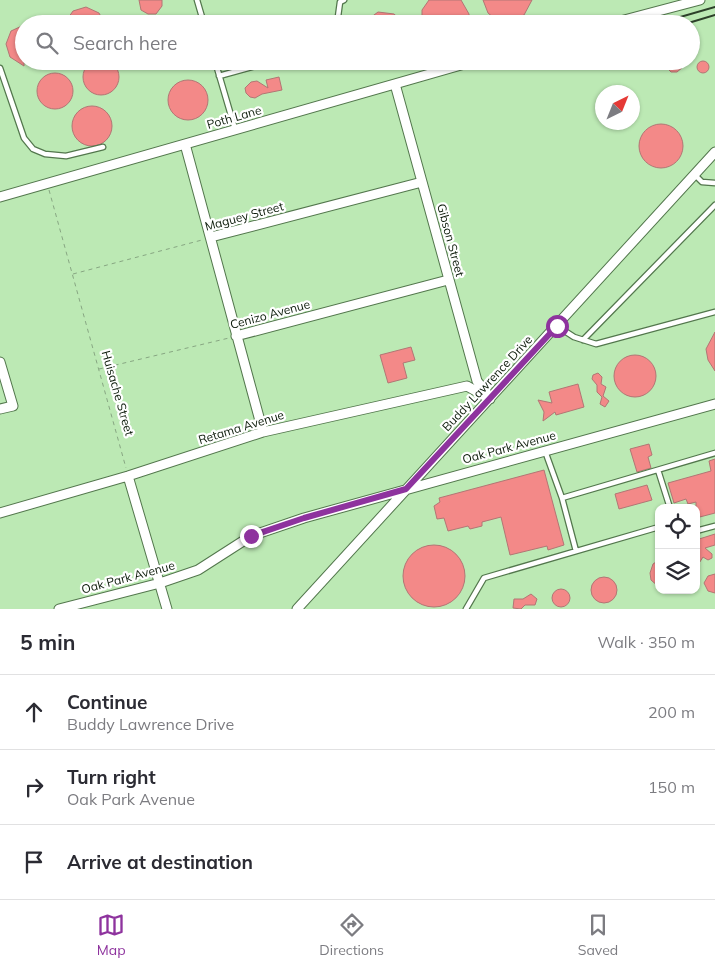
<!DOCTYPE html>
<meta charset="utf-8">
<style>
body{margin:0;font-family:Mulish,sans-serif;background:#f2f2f3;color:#2b2b33}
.controls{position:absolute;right:15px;bottom:15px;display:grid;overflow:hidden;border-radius:10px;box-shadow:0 1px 4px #0004}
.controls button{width:45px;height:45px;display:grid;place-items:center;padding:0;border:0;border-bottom:1px solid #e1e1e2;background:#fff;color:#2b2b33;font:25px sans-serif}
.compass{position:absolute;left:595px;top:85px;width:45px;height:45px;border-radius:50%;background:#fff;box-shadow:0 1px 4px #0004;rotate:43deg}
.stop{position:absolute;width:15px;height:15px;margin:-11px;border:4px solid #8e339e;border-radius:50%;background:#fff}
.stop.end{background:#8e339e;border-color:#fff;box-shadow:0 1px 5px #0008}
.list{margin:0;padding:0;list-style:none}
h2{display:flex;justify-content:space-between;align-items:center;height:65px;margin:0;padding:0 20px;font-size:21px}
h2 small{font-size:16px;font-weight:400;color:#7c7c81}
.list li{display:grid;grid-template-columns:32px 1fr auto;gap:15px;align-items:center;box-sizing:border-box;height:75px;padding:0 20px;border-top:1px solid #e1e1e2}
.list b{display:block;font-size:19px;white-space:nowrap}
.list p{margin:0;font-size:16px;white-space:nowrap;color:#7c7c81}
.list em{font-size:16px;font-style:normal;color:#7c7c81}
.icon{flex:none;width:28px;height:28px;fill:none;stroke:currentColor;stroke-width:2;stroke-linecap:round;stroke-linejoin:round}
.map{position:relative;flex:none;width:715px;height:609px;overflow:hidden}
.search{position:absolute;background:#fff;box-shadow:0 1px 4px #0004;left:15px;right:15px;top:15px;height:55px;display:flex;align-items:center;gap:12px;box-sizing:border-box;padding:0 18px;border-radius:28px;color:#7c7c81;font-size:19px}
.sheet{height:290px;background:#fff}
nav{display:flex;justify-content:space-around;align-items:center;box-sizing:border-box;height:70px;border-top:1px solid #e1e1e2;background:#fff;font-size:14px;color:#7c7c81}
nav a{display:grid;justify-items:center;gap:2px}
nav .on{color:#8e339e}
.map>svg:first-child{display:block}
</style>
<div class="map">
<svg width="715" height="609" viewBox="0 0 715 609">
<rect width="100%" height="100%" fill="#cbf4c4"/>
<path fill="#bce9b4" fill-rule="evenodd" d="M0,0H715V609H0ZM24,24H691V61H24ZM602,92H632V122H602ZM659,508H696V590H659Z"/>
<path fill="#f38988" stroke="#b27674" d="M139,0H162V6L156,14H148L141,10Z
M429,0H461L469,14V24H422V10Z
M483,0H532L524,15L510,22L494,18L488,13Z
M86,7L99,13L105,24H64L73,11Z
M378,12L394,14L405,24H362Z
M166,18H173L186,24H151L150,21Z
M24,25V66L10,57L6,44L11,31Z
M83 77a18 18 0 1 1 36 0a18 18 0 1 1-36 0Z
M697 67a6 6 0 1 1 12 0a6 6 0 1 1-12 0Z
M666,61H683V67L677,72H671L667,68Z
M37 91a18 18 0 1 1 36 0a18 18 0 1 1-36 0Z
M279,77L282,90L262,94L255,98L250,97L246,93L245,88L251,82L257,81L268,88L266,80Z
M168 100a20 20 0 1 1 40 0a20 20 0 1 1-40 0Z
M72 126a20 20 0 1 1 40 0a20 20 0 1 1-40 0Z
M639 146a22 22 0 1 1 44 0a22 22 0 1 1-44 0Z
M715,332V371L708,360L706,349Z
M411,347L415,360L403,363L407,378L388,383L380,355Z
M614 376a21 21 0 1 1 42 0a21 21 0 1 1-42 0Z
M598,373L602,377L601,384L606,387L603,396L609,401L605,407L600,404L602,397L597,392V385L592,379L593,375Z
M578,384L584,407L556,415L555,412L543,421L544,412L538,400L552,403L549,392Z
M649,444L652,455L648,457L651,468L637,472L630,449Z
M715,459V513L696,518V502L688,504L686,499L674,503L668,483L711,471L709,461Z
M544,470L564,545L548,550L547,546L510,555L501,517L482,522V526L470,529L468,526L448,531L444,518L437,519L434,506L440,502L439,498Z
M647,485L652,500L619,509L615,494Z
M715,534V545L705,548L712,554V558L708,560L703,557L696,568V540Z
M403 576a31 31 0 1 1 62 0a31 31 0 1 1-62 0Z
M659,560V587L651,580L650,573L653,564Z
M715,574V593L708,591L704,583L708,576Z
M591 590a13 13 0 1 1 26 0a13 13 0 1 1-26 0Z
M552 598a9 9 0 1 1 18 0a9 9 0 1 1-18 0Z
M531,594L537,599L535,605H525L521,609L513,608L514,599H523Z"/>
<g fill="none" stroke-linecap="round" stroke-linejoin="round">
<defs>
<path id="service" d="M197,0L204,24
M337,24L340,2L344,0
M215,61L235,129
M0,68L24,138L33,149L45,154L66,156L103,147
M219,76L274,61
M694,174L702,182L715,183
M557,326L574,337L596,344L715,312
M583,340L715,205
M545,451L562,498L576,551
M658,470L670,508
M562,498L715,453
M696,531L715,526
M466,609L484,578L659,527"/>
<path id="minor" d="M609,24L700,0
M395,84L477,381L489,396
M185,144L263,432
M0,197L475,61
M211,237L422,182
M236,336L448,280
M0,362L13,406L0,409
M128,476L167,609
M0,513L128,476L263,432L467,386L490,399
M59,609L160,583L198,570L251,536L304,518L715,404
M297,609L715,152"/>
</defs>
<use href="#service" stroke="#53774d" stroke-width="7"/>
<use href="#minor" stroke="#53774d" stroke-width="11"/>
<path stroke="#87a682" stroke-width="1" stroke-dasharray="4 4" stroke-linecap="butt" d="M49,190L126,468
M73,274L202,240
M99,369L229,338"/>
<use href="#service" stroke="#fff" stroke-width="4.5"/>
<use href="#minor" stroke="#fff" stroke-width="9"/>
<path stroke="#2d402a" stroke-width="2" d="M656,24L715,7
M685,24L715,15"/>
</g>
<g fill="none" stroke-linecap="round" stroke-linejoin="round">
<path stroke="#8e339e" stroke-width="6" d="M251,536L304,518L406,489L557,326"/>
</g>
<g text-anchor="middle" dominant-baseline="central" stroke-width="4.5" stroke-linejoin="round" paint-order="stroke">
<g font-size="12" fill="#0b1a09" stroke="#fff">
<text transform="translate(234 117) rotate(-16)">Poth Lane</text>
<text transform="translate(244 216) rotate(-15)">Maguey Street</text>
<text transform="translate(451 240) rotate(75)">Gibson Street</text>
<text transform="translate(270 314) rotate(-15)">Cenizo Avenue</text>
<text transform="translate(487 383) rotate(-47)">Buddy Lawrence Drive</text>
<text transform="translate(118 393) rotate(74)">Huisache Street</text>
<text transform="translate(241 427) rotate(-17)">Retama Avenue</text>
<text transform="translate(509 447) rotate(-15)">Oak Park Avenue</text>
<text transform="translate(128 577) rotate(-15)">Oak Park Avenue</text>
</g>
</g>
</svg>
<div class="controls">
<button><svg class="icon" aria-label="locate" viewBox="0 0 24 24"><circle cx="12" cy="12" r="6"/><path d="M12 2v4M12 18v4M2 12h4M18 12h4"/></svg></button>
<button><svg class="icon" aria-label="layers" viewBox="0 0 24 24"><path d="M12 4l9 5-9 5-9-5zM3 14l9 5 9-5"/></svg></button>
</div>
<svg class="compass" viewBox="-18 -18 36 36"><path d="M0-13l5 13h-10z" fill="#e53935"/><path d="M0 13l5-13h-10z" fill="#7c7c81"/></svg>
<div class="stop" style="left:557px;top:326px"></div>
<div class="stop end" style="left:251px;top:536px"></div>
<div class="search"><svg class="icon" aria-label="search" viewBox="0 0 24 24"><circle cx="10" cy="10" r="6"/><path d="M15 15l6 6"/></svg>Search here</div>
</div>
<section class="sheet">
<h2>5 min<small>Walk · 350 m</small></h2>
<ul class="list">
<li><svg class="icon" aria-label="ahead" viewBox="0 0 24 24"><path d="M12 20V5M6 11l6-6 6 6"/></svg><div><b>Continue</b><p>Buddy Lawrence Drive</p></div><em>200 m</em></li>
<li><svg class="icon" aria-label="right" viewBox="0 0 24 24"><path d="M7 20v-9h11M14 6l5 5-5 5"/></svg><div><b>Turn right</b><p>Oak Park Avenue</p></div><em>150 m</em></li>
<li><svg class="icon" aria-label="arrive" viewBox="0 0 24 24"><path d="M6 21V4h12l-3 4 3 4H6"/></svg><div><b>Arrive at destination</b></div></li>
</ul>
</section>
<nav>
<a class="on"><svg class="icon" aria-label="map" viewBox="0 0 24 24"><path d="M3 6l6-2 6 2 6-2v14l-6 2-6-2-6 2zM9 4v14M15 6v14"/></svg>Map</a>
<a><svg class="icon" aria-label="directions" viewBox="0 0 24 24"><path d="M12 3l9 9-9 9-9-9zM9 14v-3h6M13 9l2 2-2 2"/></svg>Directions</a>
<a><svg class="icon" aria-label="saved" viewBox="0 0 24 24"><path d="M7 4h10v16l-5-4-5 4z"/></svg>Saved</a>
</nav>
